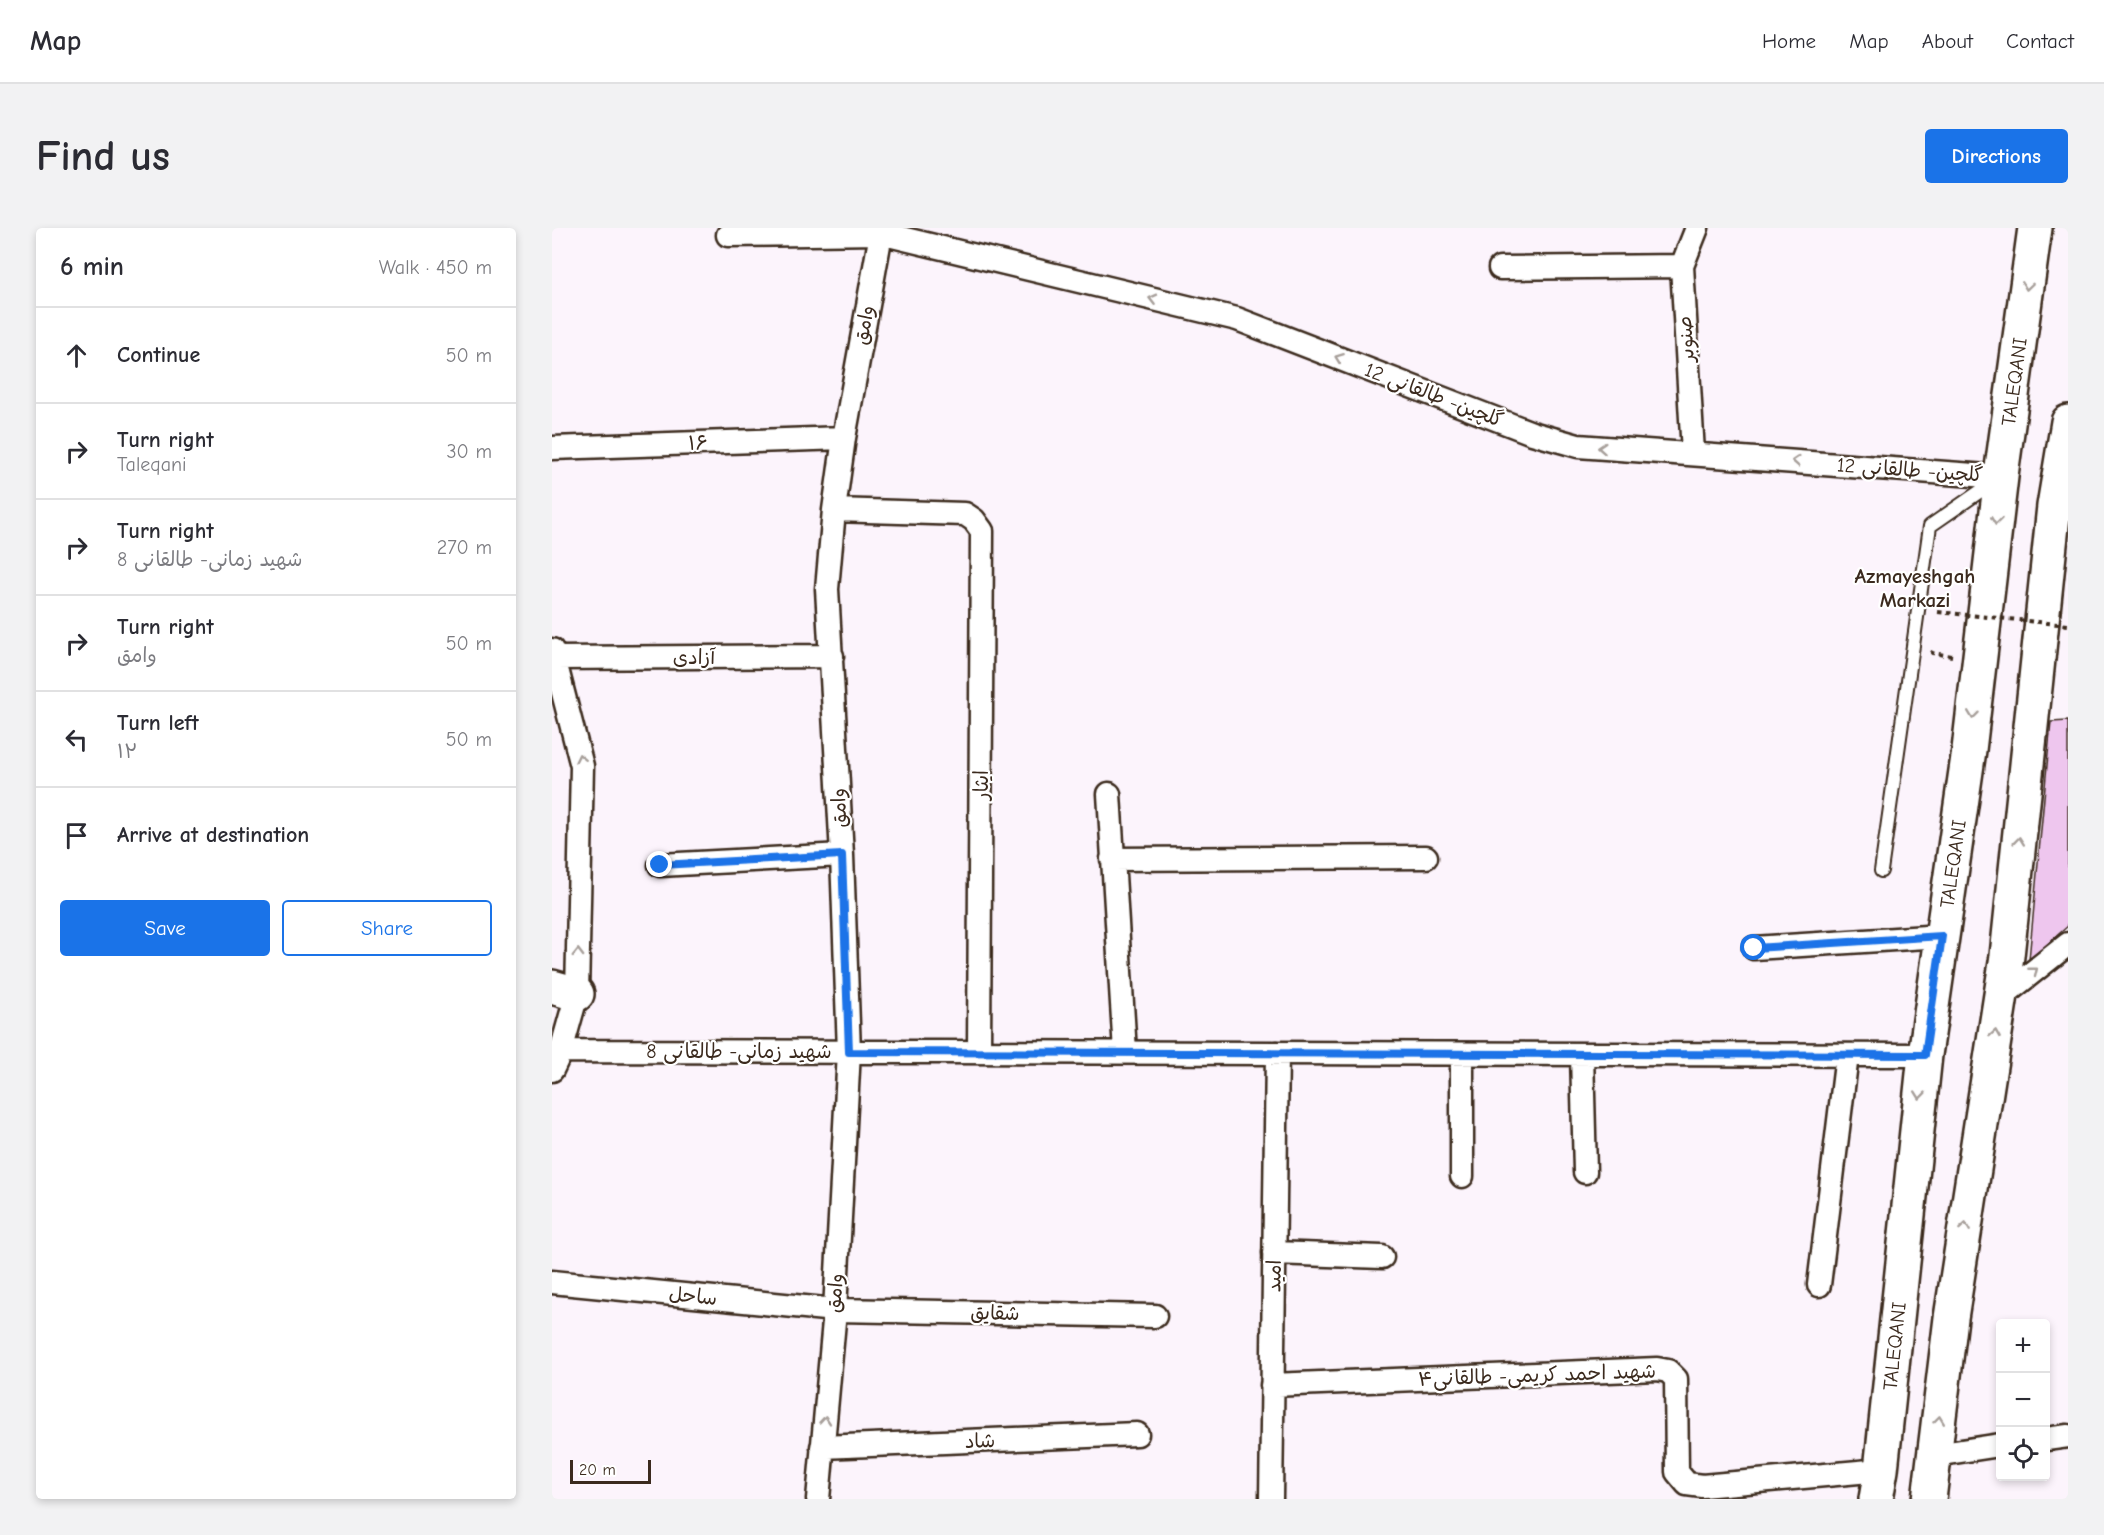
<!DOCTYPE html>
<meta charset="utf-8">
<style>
body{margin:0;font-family:"Comic Neue","Playpen Sans Arabic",sans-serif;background:#f2f2f3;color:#2b2b33}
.controls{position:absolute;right:18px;bottom:18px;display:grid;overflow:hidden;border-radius:6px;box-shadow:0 3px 9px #0003}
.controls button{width:54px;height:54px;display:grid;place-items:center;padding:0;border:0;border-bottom:2px solid #e1e1e2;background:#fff;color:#2b2b33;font:30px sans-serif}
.scale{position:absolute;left:18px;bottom:15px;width:81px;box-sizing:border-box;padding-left:6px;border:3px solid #3b2a1e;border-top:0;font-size:16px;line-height:21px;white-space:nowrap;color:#3b2a1e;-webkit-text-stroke:4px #fff;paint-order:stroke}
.stop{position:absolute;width:18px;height:18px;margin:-14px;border:4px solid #1a73e8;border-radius:50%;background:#fff}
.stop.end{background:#1a73e8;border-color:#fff;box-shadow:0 2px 6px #0008}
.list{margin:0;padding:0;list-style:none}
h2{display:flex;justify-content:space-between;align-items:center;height:78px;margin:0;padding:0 24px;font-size:26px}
h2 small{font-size:20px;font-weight:400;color:#7c7c81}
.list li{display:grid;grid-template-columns:39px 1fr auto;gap:18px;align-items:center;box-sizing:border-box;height:96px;padding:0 24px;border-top:2px solid #e1e1e2}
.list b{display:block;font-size:22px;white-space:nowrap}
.list p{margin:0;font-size:20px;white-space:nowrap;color:#7c7c81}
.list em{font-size:20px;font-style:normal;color:#7c7c81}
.actions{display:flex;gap:12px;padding:18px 24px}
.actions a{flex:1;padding:14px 0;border:2px solid #1a73e8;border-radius:6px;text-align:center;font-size:21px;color:#1a73e8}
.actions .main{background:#1a73e8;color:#fff}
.icon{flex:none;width:33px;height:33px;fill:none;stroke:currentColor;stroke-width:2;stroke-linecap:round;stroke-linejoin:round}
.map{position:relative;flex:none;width:1516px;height:1271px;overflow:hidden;border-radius:6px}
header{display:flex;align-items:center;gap:36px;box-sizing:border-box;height:84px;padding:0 30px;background:#fff;border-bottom:2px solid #e1e1e2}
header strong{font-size:28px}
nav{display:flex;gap:33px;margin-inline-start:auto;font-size:21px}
.intro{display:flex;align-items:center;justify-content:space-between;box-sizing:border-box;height:144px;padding:0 36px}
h1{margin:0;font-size:42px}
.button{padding:15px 27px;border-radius:6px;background:#1a73e8;color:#fff;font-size:21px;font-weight:700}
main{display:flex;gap:36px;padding:0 36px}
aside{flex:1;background:#fff;border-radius:6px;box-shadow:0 3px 9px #0003}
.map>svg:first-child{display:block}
</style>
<header>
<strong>Map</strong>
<nav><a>Home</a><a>Map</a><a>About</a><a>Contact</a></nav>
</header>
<div class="intro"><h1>Find us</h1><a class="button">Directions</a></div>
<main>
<aside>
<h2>6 min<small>Walk · 450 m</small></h2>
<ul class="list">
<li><svg class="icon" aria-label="ahead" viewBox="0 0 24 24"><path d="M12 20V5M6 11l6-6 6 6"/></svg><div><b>Continue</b></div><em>50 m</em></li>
<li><svg class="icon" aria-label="right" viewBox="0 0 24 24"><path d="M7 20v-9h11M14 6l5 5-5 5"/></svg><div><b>Turn right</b><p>Taleqani</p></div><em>30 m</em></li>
<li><svg class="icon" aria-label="right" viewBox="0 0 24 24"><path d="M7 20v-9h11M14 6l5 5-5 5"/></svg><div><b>Turn right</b><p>شهید زمانی- طالقانی 8</p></div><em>270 m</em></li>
<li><svg class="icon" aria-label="right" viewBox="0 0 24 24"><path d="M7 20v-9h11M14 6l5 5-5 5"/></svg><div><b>Turn right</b><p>وامق</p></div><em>50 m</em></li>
<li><svg class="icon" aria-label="left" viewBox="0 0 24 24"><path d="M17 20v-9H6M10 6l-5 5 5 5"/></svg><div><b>Turn left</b><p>۱۲</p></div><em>50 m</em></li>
<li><svg class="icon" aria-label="arrive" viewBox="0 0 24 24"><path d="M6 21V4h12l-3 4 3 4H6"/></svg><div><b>Arrive at destination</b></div></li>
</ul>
<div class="actions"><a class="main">Save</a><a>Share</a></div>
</aside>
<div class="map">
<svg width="1516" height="1271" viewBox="0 0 1516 1271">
<rect width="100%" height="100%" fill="#fcf4fc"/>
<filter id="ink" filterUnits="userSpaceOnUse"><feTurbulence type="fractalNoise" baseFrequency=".0167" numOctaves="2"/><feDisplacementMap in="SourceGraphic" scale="12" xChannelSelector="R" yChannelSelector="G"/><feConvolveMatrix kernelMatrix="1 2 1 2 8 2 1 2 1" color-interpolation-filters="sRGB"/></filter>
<g filter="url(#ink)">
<path fill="#eec6ee" stroke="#3b2a1e" stroke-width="1.5" d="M1516,493V698L1477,732L1499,494Z"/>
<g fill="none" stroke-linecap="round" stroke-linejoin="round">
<defs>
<path id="lane" d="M1329,643L1378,298L1443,253"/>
<path id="street" d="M176,7L328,5L685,91L980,205L1026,218L1449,249
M948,40L1130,38
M0,220L292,210
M1141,225L1130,38L1145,0
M282,282L413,286L422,292L430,303L427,824
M0,422L30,538L25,766L9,823L0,842
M4,430L280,428
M557,566L573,824
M560,631L874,629
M108,637L290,627
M1202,720L1390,708
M1448,770L1516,716
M9,823L1373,827
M910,826V948
M1030,826L1033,944
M722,1025L830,1029
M0,1054L283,1082L603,1088
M1267,1057L1295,827
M720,1157L1105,1141L1116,1143L1124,1151L1125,1244L1135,1256L1150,1258L1329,1242
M1494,1211L1516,1208
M270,1219L585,1206
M1383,1227L1448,1217
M266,1271L283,1082L297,824L290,627L275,361L282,282L292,210L330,0
M719,1271L725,825"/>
<g id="secondary">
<path d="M0,759L25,766"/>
<path id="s1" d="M1324,1271L1329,1242L1373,827L1417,522L1450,240L1483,0"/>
<path d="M1377,1271L1399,1090L1455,728L1502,278L1516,194"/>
</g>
</defs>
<use href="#lane" stroke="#3b2a1e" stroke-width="16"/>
<use href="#street" stroke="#3b2a1e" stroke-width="27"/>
<use href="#secondary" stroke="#3b2a1e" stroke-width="38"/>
<path stroke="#3b2a1e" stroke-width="4" stroke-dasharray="4.5 4.5" stroke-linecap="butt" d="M1381,423L1380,425L1400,428"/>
<use href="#lane" stroke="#fff" stroke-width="12"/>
<use href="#street" stroke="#fff" stroke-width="22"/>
<use href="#secondary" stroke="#fff" stroke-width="33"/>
<path stroke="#3b2a1e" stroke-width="4" stroke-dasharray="4.5 4.5" stroke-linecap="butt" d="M1386,384L1516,397"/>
</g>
<defs><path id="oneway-chevron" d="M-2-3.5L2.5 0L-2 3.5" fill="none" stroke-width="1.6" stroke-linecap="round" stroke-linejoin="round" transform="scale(1.5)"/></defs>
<g stroke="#a79f9a">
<use href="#oneway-chevron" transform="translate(1475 58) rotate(98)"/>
<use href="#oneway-chevron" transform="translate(601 71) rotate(-166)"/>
<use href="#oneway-chevron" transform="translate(787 130) rotate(-159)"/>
<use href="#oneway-chevron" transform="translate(1050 220) rotate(-176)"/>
<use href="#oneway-chevron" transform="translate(1244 233) rotate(-176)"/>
<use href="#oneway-chevron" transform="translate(1444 293) rotate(97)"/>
<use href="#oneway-chevron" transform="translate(1421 487) rotate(97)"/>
<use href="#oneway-chevron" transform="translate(28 530) rotate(-102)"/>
<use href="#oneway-chevron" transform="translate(1467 613) rotate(-84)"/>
<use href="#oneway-chevron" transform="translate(26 725) rotate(-89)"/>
<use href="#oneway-chevron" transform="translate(1482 743) rotate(-39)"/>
<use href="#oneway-chevron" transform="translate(1443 806) rotate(-81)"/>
<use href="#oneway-chevron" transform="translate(1368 867) rotate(96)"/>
<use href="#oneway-chevron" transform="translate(1413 999) rotate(-81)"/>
<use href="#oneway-chevron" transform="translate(273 1192) rotate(-85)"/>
<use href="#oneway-chevron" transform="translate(1387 1192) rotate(-83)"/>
</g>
</g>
<g fill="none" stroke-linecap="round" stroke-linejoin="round" filter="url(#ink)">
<path stroke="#1a73e8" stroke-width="8" d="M108,637L290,627L297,824L1373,827L1390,708L1202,720"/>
</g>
<g text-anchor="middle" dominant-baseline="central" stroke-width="4.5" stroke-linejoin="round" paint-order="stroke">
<g font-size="20" fill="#3b2a1e" stroke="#fff">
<text transform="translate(312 97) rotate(-80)">وامق</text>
<text transform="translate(1134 111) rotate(-94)">صنوبر</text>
<text stroke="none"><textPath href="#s1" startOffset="1126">TALEQANI</textPath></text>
<text transform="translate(882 167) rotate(21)">گلچین- طالقانی 12</text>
<text transform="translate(146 215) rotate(-2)">۱۶</text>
<text transform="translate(1358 242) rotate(4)">گلچین- طالقانی 12</text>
<text x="142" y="429">آزادی</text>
<text transform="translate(429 557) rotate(-90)">ایثار</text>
<text transform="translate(287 580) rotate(-93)">وامق</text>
<text stroke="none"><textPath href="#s1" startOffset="640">TALEQANI</textPath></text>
<text x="187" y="823">شهید زمانی- طالقانی 8</text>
<text transform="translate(722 1048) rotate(-89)">امید</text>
<text transform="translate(283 1065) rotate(-86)">وامق</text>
<text transform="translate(141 1068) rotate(6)">ساحل</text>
<text transform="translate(443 1085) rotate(1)">شقایق</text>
<text stroke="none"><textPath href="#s1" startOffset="154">TALEQANI</textPath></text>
<text transform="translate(985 1147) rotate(-2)">شهید احمد کریمی- طالقانی۴</text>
<text transform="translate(428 1213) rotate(-2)">شاد</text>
</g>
<g font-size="21" font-weight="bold" fill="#3b2a1e" stroke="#fff">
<text x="1363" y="348">Azmayeshgah<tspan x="1363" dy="24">Markazi</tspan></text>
</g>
</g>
</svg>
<div class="controls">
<button>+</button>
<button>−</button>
<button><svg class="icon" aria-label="locate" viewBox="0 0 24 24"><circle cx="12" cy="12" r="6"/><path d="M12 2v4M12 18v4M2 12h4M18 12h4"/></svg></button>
</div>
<div class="scale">20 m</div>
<div class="stop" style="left:1202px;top:720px"></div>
<div class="stop end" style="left:108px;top:637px"></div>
</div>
</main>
